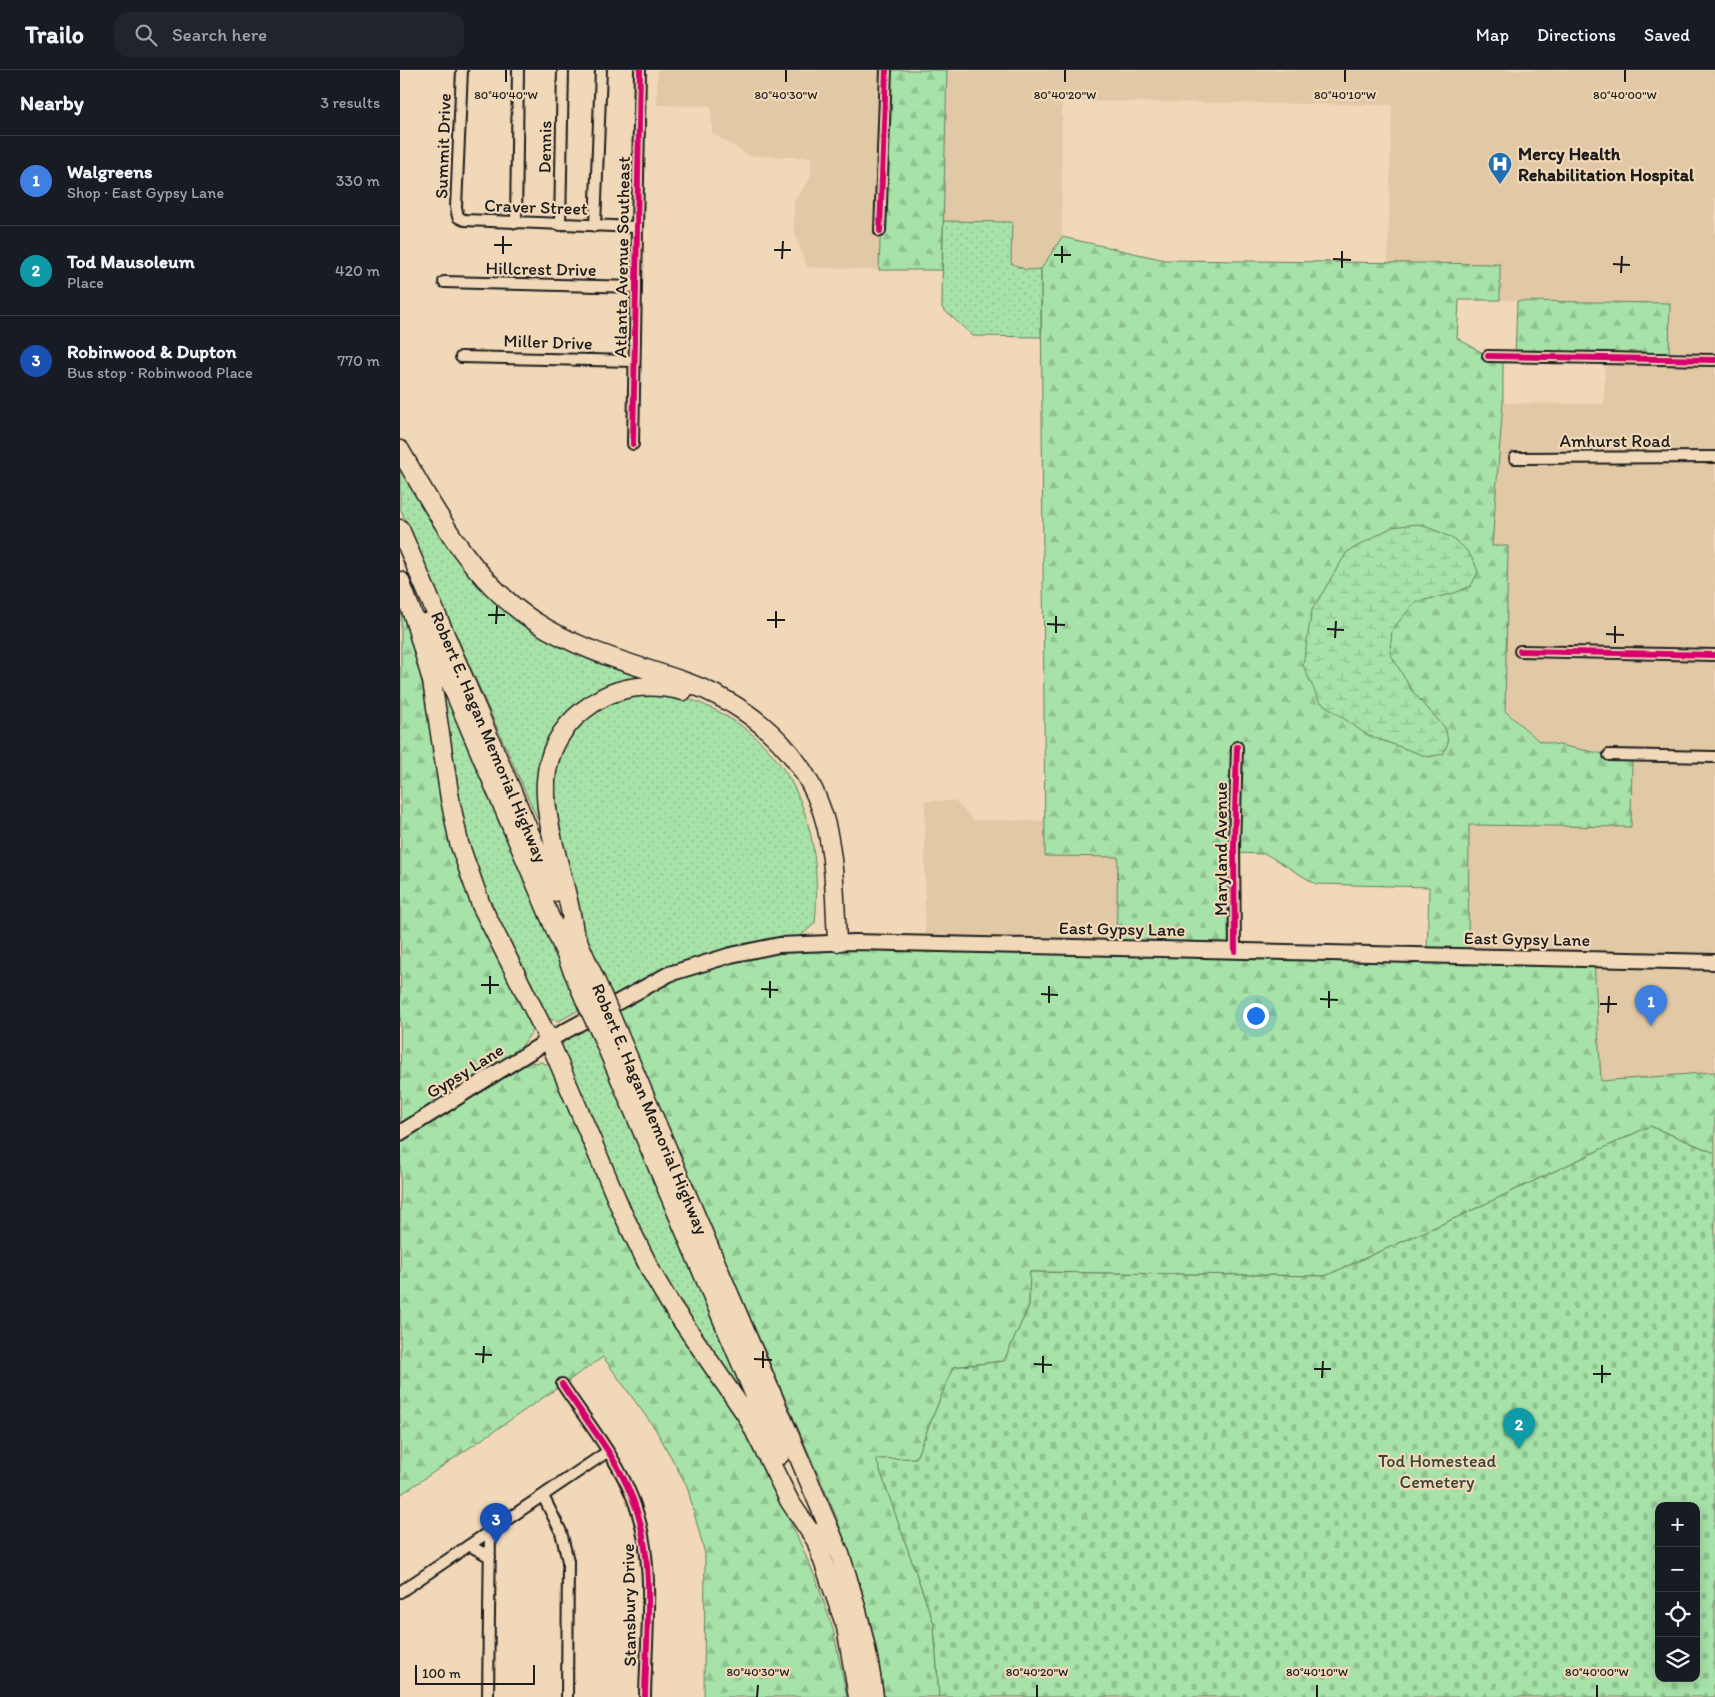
<!DOCTYPE html>
<meta charset="utf-8">
<style>
body{margin:0;font-family:Itim,sans-serif;background:#20242c;color:#f1f3f6}
.controls{position:absolute;right:15px;bottom:15px;display:grid;overflow:hidden;border-radius:10px;box-shadow:0 2px 12px #0003}
.controls button{width:45px;height:45px;display:grid;place-items:center;padding:0;border:0;border-bottom:1px solid #363941;background:#171b24;color:#f1f3f6;font:25px sans-serif}
.scale{position:absolute;left:15px;bottom:12px;width:120px;box-sizing:border-box;padding-left:5px;border:2px solid #1c1c1c;border-top:0;font-size:14px;line-height:18px;white-space:nowrap;color:#1c1c1c;-webkit-text-stroke:4px #f0d8b8;paint-order:stroke}
.you{position:absolute;left:855px;top:945px;width:18px;height:18px;margin:-12px;border:4px solid #fff;border-radius:50%;background:#1a73e8;box-shadow:0 0 0 8px #1a73e833}
.badge{display:grid;place-items:center;width:32px;height:32px;border-radius:50%;background:#1f6fb2;color:#fff;font-size:16px;font-weight:700}
.pin{position:absolute;translate:-50% -41px;filter:drop-shadow(0 1px 2px #0008)}
.pin::after{content:'';position:absolute;top:26px;width:18px;height:15px;background:inherit;clip-path:polygon(0 0,100% 0,50% 100%)}
.list{margin:0;padding:0;list-style:none}
h2{display:flex;justify-content:space-between;align-items:center;height:65px;margin:0;padding:0 20px;font-size:21px}
h2 small{font-size:16px;font-weight:400;color:#9ea1a6}
.list li{display:grid;grid-template-columns:32px 1fr auto;gap:15px;align-items:center;box-sizing:border-box;height:90px;padding:0 20px;border-top:1px solid #363941}
.list b{display:block;font-size:19px;white-space:nowrap}
.list p{margin:0;font-size:16px;white-space:nowrap;color:#9ea1a6}
.list em{font-size:16px;font-style:normal;color:#9ea1a6}
.icon{flex:none;width:28px;height:28px;fill:none;stroke:currentColor;stroke-width:2;stroke-linecap:round;stroke-linejoin:round}
.map{position:relative;flex:none;width:1315px;height:1627px;overflow:hidden}
header{display:flex;align-items:center;gap:30px;box-sizing:border-box;height:70px;padding:0 25px;background:#171b24;border-bottom:1px solid #363941}
header strong{font-size:24px}
nav{display:flex;gap:28px;margin-inline-start:auto;font-size:18px}
.search{width:350px;height:45px;background:#20242c;display:flex;align-items:center;gap:12px;box-sizing:border-box;padding:0 18px;border-radius:15px;color:#9ea1a6;font-size:19px}
main{display:flex}
aside{flex:1;background:#171b24}
.map>svg:first-child{display:block}
</style>
<header>
<strong>Trailo</strong>
<div class="search"><svg class="icon" aria-label="search" viewBox="0 0 24 24"><circle cx="10" cy="10" r="6"/><path d="M15 15l6 6"/></svg>Search here</div>
<nav><a>Map</a><a>Directions</a><a>Saved</a></nav>
</header>
<main>
<aside>
<h2>Nearby<small>3 results</small></h2>
<ul class="list">
<li><span class="badge" style="background:#3f7fe0">1</span><div><b>Walgreens</b><p>Shop · East Gypsy Lane</p></div><em>330 m</em></li>
<li><span class="badge" style="background:#0f9aa8">2</span><div><b>Tod Mausoleum</b><p>Place</p></div><em>420 m</em></li>
<li><span class="badge" style="background:#1a4fb4">3</span><div><b>Robinwood &amp; Dupton</b><p>Bus stop · Robinwood Place</p></div><em>770 m</em></li>
</ul>
</aside>
<div class="map">
<svg width="1315" height="1627" viewBox="0 0 1315 1627">
<defs>
<pattern id="grass-dots" width="8" height="8" patternUnits="userSpaceOnUse" patternTransform="scale(1.25)"><rect width="8" height="8" fill="#a7e2a8"/><path d="M2 2h.1M6 6h.1" fill="none" stroke="#8fc190" stroke-width="1.8" stroke-linecap="round"/></pattern>
<pattern id="forest-firs" width="22" height="20" patternUnits="userSpaceOnUse" patternTransform="scale(1.25)"><rect width="22" height="20" fill="#a7e2a8"/><path d="M5 1l3.5 6h-7zM16 11l3.5 6h-7z" fill="#8fc190"/></pattern>
<pattern id="wetland-marsh" width="20" height="14" patternUnits="userSpaceOnUse" patternTransform="scale(1.25)"><rect width="20" height="14" fill="#a7e2a8"/><path d="M1 5h8M5 5V1M11 12h8M15 12V8" fill="none" stroke="#8fc190"/></pattern>
<pattern id="cemetery-stones" width="16" height="16" patternUnits="userSpaceOnUse" patternTransform="scale(1.25)"><rect width="16" height="16" fill="#a7e2a8"/><path d="M2 7V4a2 2 0 0 1 4 0v3zM10 15v-3a2 2 0 0 1 4 0v3z" fill="#8fc190"/></pattern>
</defs>
<rect width="100%" height="100%" fill="#f0d8b8"/>
<filter id="ink" filterUnits="userSpaceOnUse"><feTurbulence type="fractalNoise" baseFrequency=".02" numOctaves="2"/><feDisplacementMap in="SourceGraphic" scale="10" xChannelSelector="R" yChannelSelector="G"/><feConvolveMatrix kernelMatrix="1 2 1 2 8 2 1 2 1" color-interpolation-filters="sRGB"/></filter>
<g filter="url(#ink)">
<path fill="#e2c9a5" d="M257,0H486L479,200L407,197L394,161V131L411,107V87L350,86L312,63L311,36L257,35Z
M547,0H1315V1002L1201,1011L1194,889L1068,886L1069,755L1231,757L1209,685L1139,671L1105,641L1108,476H1092L1103,333L1204,334L1205,288L1270,233L1100,230V194L988,193L992,35L662,31V167L641,199L626,200L611,193L612,152L543,151Z
M525,731H555L573,750L646,751L645,786L718,787L716,878L525,873Z"/>
<path fill="url(#grass-dots)" stroke="#627f62" d="M543,151L612,152L611,193L626,200L641,199V267L573,266L542,238Z
M0,387L107,534L261,608L244,612L158,661L145,766L0,438Z
M39,609L178,935L201,964L193,968L357,1350L256,1202L161,980L164,970L187,957L179,940L159,951L145,948L100,860L64,765Z
M271,623C384,655 425,742 415,853L401,866L214,933L184,864L160,784L151,744L154,693L172,658L217,626Z"/>
<path fill="url(#forest-firs)" stroke="#627f62" fill-rule="evenodd" d="M486,0H547L542,200H479Z
M662,167L765,190L1100,194V230H1059L1057,268L1088,286H1103V333L1092,476H1108L1105,641L1139,671L1209,685H1232L1231,757L1069,755L1068,886L1194,889L1201,1011L1315,1002V1083L1250,1056L1060,1146L925,1206L630,1202L629,1236L604,1291L553,1297L516,1388L477,1390L534,1554L539,1627H484C476,1559 459,1509 436,1446L214,933L269,904L379,875L716,878L718,787L645,786L641,199ZM835,783L866,784L916,814L1029,817L1027,885L836,881Z
M1117,231L1270,233L1269,290L1115,287Z
M1,533L27,617L44,727L132,956L131,963L122,976L133,993L141,992L153,997L219,1145L356,1374L416,1509L433,1559L447,1627H304L305,1484L287,1416L256,1360L203,1287L0,1425Z"/>
<path fill="url(#wetland-marsh)" stroke="#627f62" d="M1017,454C1045,463 1069,472 1078,502L1071,516L1052,524L1015,532L992,560L990,583L1012,621L1046,659L1048,673L1043,684L1028,687L967,665L919,631L903,595L912,540L947,482L992,457Z"/>
<path fill="url(#cemetery-stones)" stroke="#627f62" fill-rule="evenodd" d="M1250,1056L1315,1083V1627H539L534,1554L476,1389L516,1388L553,1297L604,1291L629,1236L630,1202L925,1206L1060,1146ZM1259,1436H1296V1608H1259Z"/>
<g fill="none" stroke-linecap="round" stroke-linejoin="round">
<defs>
<path id="street" d="M62,0L56,137L58,147L64,150L237,157
M116,153L118,0
M160,155L163,0
M195,156L201,0
M480,161L486,0
M44,212L236,217
M1088,286L1315,290
M61,287L234,291
M233,374L240,0
M1115,388L1315,387
M1120,581L1315,585
M1209,685L1315,687
M835,881L834,776L837,677
M162,1314C186,1351 216,1386 232,1427C257,1489 246,1562 245,1627
M143,1426L161,1462L168,1491L167,1627
M69,1475L90,1487
M0,1522L207,1382
M88,1627L90,1462"/>
<path id="secondary" d="M0,1063L149,970L269,904L331,885L379,875L455,872L1315,892"/>
<path id="highway" d="M0,380C36,442 71,510 134,551C179,580 229,593 280,610C349,633 408,683 426,755C435,792 435,833 437,872
M0,459L155,822
M0,511L14,548L32,611L50,729L59,773L81,835L149,970L223,1144L252,1203L269,1232L347,1346L390,1432L417,1472
M25,553L186,932
M170,853L201,923
M174,863C166,786 105,692 192,634C219,615 251,613 283,621
M212,949L440,1484C456,1532 468,1577 474,1627
M201,964L380,1385
M413,1462L446,1557L458,1627"/>
</defs>
<use href="#street" stroke="#1c1c1c" stroke-width="14"/>
<use href="#secondary" stroke="#1c1c1c" stroke-width="18"/>
<use href="#highway" stroke="#1c1c1c" stroke-width="21"/>
<use href="#street" stroke="#f0d8b8" stroke-width="10"/>
<use href="#secondary" stroke="#f0d8b8" stroke-width="14"/>
<use href="#highway" stroke="#f0d8b8" stroke-width="18"/>
<defs>
<path id="highway-bridge" d="M201,923L212,949
M186,932L201,964"/>
</defs>
<use href="#highway-bridge" stroke="#1c1c1c" stroke-width="21" stroke-linecap="butt"/>
<use href="#highway-bridge" stroke="#f0d8b8" stroke-width="18"/>
<defs>
<path id="cycleway" d="M480,161L486,0
M1088,286L1315,290
M233,374L240,0
M1120,581L1315,585
M835,881L834,776L837,677
M162,1314C186,1351 216,1386 232,1427C257,1489 246,1562 245,1627"/>
</defs>
<use href="#cycleway" stroke="#f0d8b8" stroke-width="9"/>
<use href="#cycleway" stroke="#d6006c" stroke-width="6"/>
</g>
</g>
<path fill="none" stroke="#1c1c1c" stroke-width="2" d="M106,12V0M386,12V0M665,12V0M945,12V0M1225,12V0M94,175H112M374,180H391M103,184V166M654,185H671M382,189L383,171M933,189L951,190M662,193V176M1213,194L1230,195M942,198V181M1221,203L1222,186M88,545H105M367,550H385M96,554L97,536M647,554L665,555M376,558V541M927,559L944,560M656,563V546M1206,564L1224,565M935,568L936,551M1215,573V556M81,915H99M361,919L378,920M90,924V906M641,924L658,925M370,928V911M920,929L938,930M649,933V916M1200,934H1217M929,938V921M1208,943L1209,926M75,1284L92,1285M354,1289L372,1290M83,1293L84,1276M634,1294L652,1295M363,1298V1281M914,1299H931M643,1303V1286M1193,1304H1211M922,1308L923,1291M1202,1313V1295M357,1627L358,1615M637,1627V1615M917,1627V1615M1197,1627V1615"/>
<defs>
<symbol id="hospital-pin" viewBox="-11 -11 22 30"><path d="M0 17L-7.5 6A9.5 9.5 0 1 1 7.5 6Z" fill="#1f6fb2" stroke="#f0d8b8"/><path d="M-5-5h3v3.5h4V-5h3V5h-3V1.5h-4V5h-3Z" fill="#fff"/></symbol>
</defs>
<g fill-rule="evenodd">
<use href="#hospital-pin" x="1086" y="80" width="28" height="38"/>
</g>
<g text-anchor="middle" dominant-baseline="central" stroke-width="4.5" stroke-linejoin="round" paint-order="stroke">
<g font-size="18" fill="#1c1c1c" stroke="#f0d8b8">
<text transform="translate(43 76) rotate(-88)">Summit Drive</text>
<text transform="translate(145 77) rotate(-89)">Dennis</text>
<text transform="translate(136 137) rotate(2)">Craver Street</text>
<text transform="translate(222 187) rotate(-89)">Atlanta Avenue Southeast</text>
<text transform="translate(141 199) rotate(1)">Hillcrest Drive</text>
<text transform="translate(148 272) rotate(2)">Miller Drive</text>
<text x="1215" y="371">Amhurst Road</text>
<text transform="translate(89 667) rotate(67)">Robert E. Hagan Memorial Highway</text>
<text transform="translate(821 779) rotate(-90)">Maryland Avenue</text>
<text transform="translate(722 859) rotate(1)">East Gypsy Lane</text>
<text transform="translate(1127 869) rotate(1)">East Gypsy Lane</text>
<text transform="translate(65 1001) rotate(-32)">Gypsy Lane</text>
<text transform="translate(250 1039) rotate(67)">Robert E. Hagan Memorial Highway</text>
<text transform="translate(229 1535) rotate(-91)">Stansbury Drive</text>
</g>
<g font-size="18" font-weight="bold" fill="#1c1c1c" stroke="#f0d8b8" text-anchor="start">
<text x="1118" y="84">Mercy Health<tspan x="1118" dy="21">Rehabilitation Hospital</tspan></text>
</g>
<g font-size="18" fill="#384438" stroke="#f0d8b8">
<text x="1037" y="1391">Tod Homestead<tspan x="1037" dy="21">Cemetery</tspan></text>
</g>
</g>
<g font-size="12" text-anchor="middle" fill="#1c1c1c" stroke="#f0d8b8" stroke-width="4.5" stroke-linejoin="round" paint-order="stroke">
<text x="106" y="29">80°40'40"W</text>
<text x="386" y="29">80°40'30"W</text>
<text x="665" y="29">80°40'20"W</text>
<text x="945" y="29">80°40'10"W</text>
<text x="1225" y="29">80°40'00"W</text>
<text x="358" y="1606">80°40'30"W</text>
<text x="637" y="1606">80°40'20"W</text>
<text x="917" y="1606">80°40'10"W</text>
<text x="1197" y="1606">80°40'00"W</text>
</g>
</svg>
<div class="controls">
<button>+</button>
<button>−</button>
<button><svg class="icon" aria-label="locate" viewBox="0 0 24 24"><circle cx="12" cy="12" r="6"/><path d="M12 2v4M12 18v4M2 12h4M18 12h4"/></svg></button>
<button><svg class="icon" aria-label="layers" viewBox="0 0 24 24"><path d="M12 4l9 5-9 5-9-5zM3 14l9 5 9-5"/></svg></button>
</div>
<div class="scale">100 m</div>
<div class="you"></div>
<div class="pin badge" style="left:1251px;top:956px;background:#3f7fe0">1</div>
<div class="pin badge" style="left:1119px;top:1379px;background:#0f9aa8">2</div>
<div class="pin badge" style="left:96px;top:1474px;background:#1a4fb4">3</div>
</div>
</main>
